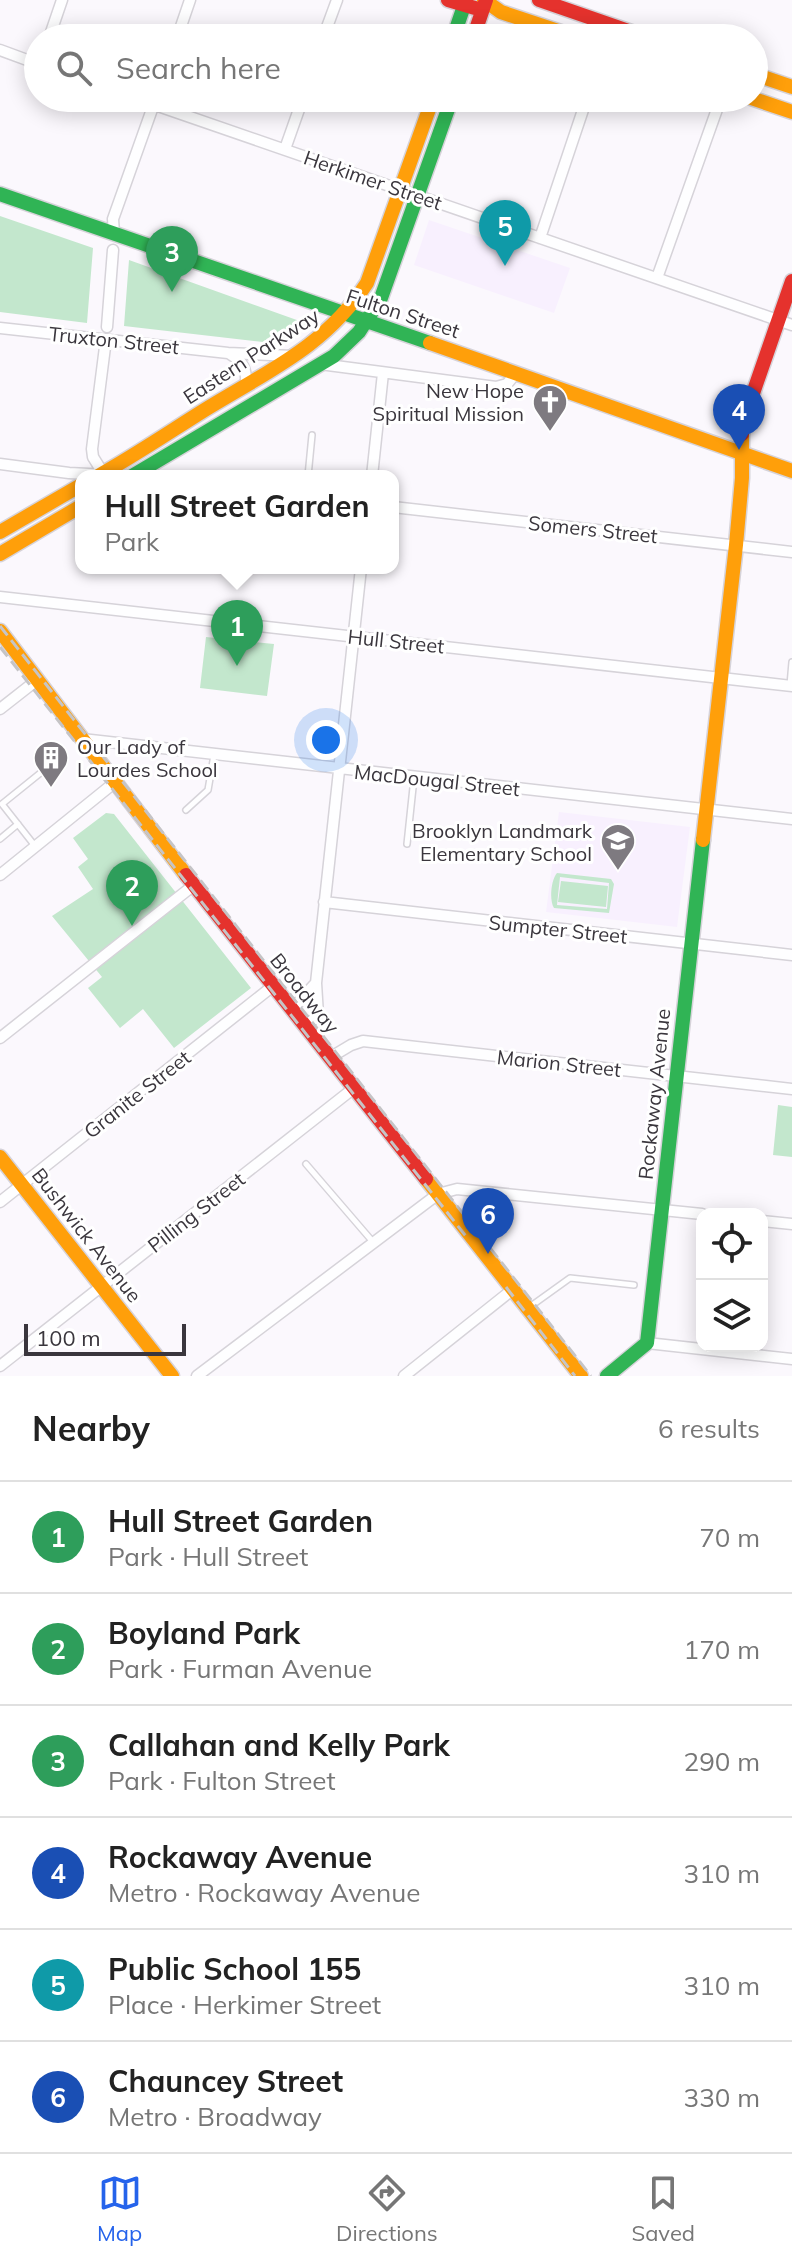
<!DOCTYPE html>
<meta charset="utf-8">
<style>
body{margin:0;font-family:Mulish,sans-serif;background:#f6f6f6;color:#222}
.controls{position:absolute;right:24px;bottom:24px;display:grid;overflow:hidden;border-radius:16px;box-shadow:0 4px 20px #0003}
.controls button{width:72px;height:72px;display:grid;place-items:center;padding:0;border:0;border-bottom:2px solid #e0e0e0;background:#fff;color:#222;font:40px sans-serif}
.scale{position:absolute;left:24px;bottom:20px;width:162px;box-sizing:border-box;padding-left:8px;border:4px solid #3a363d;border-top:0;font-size:22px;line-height:28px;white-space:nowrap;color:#3a363d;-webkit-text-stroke:6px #fff;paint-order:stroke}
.you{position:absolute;left:326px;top:740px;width:28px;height:28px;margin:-20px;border:6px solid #fff;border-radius:50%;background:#1a73e8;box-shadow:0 0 0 12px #1a73e833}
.badge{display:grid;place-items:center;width:52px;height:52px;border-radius:50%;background:#2563eb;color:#fff;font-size:26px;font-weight:700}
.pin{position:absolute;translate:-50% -66px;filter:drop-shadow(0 2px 4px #0008)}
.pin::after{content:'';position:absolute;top:42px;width:28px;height:24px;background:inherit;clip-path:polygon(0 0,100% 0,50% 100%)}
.popup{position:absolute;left:75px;top:470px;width:324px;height:104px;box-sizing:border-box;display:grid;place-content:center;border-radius:16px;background:#fff;filter:drop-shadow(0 2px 6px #0005);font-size:26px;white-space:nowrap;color:#767676}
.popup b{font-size:30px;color:#222}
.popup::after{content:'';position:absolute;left:50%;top:100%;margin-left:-16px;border:16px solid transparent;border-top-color:#fff}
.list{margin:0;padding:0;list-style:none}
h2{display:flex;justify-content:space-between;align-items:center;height:104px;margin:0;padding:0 32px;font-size:34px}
h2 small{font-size:26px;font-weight:400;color:#767676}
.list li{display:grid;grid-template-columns:52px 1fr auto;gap:24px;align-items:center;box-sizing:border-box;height:112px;padding:0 32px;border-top:2px solid #e0e0e0}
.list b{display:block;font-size:30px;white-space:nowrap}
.list p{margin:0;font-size:26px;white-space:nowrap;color:#767676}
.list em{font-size:26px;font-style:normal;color:#767676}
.icon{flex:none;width:44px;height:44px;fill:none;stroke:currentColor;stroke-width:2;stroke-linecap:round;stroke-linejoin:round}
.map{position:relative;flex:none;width:792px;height:1376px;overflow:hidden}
.search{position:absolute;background:#fff;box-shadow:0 4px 20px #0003;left:24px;right:24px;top:24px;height:88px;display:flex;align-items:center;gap:20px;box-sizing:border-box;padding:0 28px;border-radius:44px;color:#767676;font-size:30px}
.sheet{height:776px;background:#fff}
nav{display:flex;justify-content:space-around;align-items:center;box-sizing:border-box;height:112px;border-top:2px solid #e0e0e0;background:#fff;font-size:22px;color:#767676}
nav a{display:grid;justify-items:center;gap:4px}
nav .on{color:#2563eb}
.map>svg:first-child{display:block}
</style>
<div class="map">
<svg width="792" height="1376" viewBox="0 0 792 1376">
<rect width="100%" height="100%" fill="#fbf8fd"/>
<path fill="#f8f0fe" d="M429,220L570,268L554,313L414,265Z
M559,812L690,827L677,927L546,912Z"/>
<path fill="#c3e7cd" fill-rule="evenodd" d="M0,216L93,248L87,323L0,312Z
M129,260L308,324L281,344L124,326Z
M206,637L274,644L267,696L200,688Z
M106,813L114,814L251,988L174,1048L143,1009L120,1028L88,988L102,977L52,916L93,889L78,867L88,859L73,838Z
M557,873L611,879L614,884L609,913L554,908C549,900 551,880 557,873ZM560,877L609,883L607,909L557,905Z
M561,881L608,886L606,907L558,902Z
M778,1105L792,1107V1157L773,1155Z"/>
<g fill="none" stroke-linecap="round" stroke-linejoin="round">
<defs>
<path id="lane" d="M308,476L312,435
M790,685L792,662
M186,810L208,790L214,755
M0,839L18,824
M407,844L414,778
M35,846L2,804L59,758
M306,1164L373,1242
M531,1306L570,1278L634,1285"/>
<path id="street" d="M49,38L62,0
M177,38L190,0
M323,38L337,0
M0,50L38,64
M135,98L792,325
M285,149L303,98
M114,234L113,219L156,98
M540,238L587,98
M657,278L721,98
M107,327L113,250
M0,328L228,353L293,356
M230,354C243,362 247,369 246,385
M320,364L496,387L507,384L516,373
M0,464L69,473L129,476
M103,473L93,457L92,449L106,339
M372,476L383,373
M393,507L792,552
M0,597L792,686
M0,709L37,680
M82,739L792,819
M0,875L114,783
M324,902L792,955
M292,1009L316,983
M306,1026L318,1015L316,983L361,568
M0,1038L194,885
M331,1057L351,1045L363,1041L792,1089
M0,1202L273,986
M762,1221L792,1224
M647,1343L792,1359
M0,1366L354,1088
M197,1376L438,1194L457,1189L702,1214
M404,1376L512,1290"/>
<path id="fast" d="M453,38L466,0
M0,194L430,343
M132,476L334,356L359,332L381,298L452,98
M607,1376L647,1343L703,840"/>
<path id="slow" d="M484,0L501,12L579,38
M754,74L792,87
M751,98L792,112
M430,343L792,471
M98,476C134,456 168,433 203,411C266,372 325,347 367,283L433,98
M0,532L81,485
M0,554L81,506
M0,631L186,875
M703,840L736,545L742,478V434
M0,1157L172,1376
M426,1179L581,1376"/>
<path id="jam" d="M448,0L475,8
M539,0L649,38
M473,38L486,0
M742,434V425L792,281
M186,875L426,1179"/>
</defs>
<use href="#lane" stroke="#d6d3d9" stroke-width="8"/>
<use href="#street" stroke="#d6d3d9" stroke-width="13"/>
<use href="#fast" stroke="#d6d3d9" stroke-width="17"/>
<use href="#slow" stroke="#d6d3d9" stroke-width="17"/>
<use href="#jam" stroke="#d6d3d9" stroke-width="17"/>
<use href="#lane" stroke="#fefeff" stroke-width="5"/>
<use href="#street" stroke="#fefeff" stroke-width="10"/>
<use href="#fast" stroke="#30b455" stroke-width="14"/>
<use href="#slow" stroke="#ff9f0a" stroke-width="14"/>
<use href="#jam" stroke="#e5322d" stroke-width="14"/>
<path stroke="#c5c4c6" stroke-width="3" stroke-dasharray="12 6" stroke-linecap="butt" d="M0,626L591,1376
M0,647L469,1240
M506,1287L575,1376"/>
</g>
<defs>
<symbol id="church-pin" viewBox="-11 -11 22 30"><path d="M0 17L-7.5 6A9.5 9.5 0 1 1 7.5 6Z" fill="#7e7a80" stroke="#fff"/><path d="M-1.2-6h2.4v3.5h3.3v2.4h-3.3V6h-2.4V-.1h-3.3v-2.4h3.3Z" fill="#fff"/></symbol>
<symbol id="building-pin" viewBox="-11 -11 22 30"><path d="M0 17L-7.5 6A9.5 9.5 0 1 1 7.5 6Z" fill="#7e7a80" stroke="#fff"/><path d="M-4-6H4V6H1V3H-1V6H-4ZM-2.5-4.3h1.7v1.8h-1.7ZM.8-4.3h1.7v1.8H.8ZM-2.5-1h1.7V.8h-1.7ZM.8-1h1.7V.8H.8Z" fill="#fff"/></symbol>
<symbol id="school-pin" viewBox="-11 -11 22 30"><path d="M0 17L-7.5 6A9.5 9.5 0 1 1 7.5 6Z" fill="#7e7a80" stroke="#fff"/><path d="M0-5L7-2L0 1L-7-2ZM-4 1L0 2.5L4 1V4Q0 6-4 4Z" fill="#fff"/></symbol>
</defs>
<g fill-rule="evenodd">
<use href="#church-pin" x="530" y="382" width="40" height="54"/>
<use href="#building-pin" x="31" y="738" width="40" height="54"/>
<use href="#school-pin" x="598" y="821" width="40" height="54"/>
</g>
<g text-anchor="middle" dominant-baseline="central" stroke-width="6" stroke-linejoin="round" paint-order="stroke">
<g font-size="20" fill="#3a363d" stroke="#fff">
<text transform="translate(373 180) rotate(19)">Herkimer Street</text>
<text transform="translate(403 313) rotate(18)">Fulton Street</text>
<text transform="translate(114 340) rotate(6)">Truxton Street</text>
<text transform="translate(251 356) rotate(-33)">Eastern Parkway</text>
<text transform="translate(593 529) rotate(6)">Somers Street</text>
<text transform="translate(396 641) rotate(6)">Hull Street</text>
<text transform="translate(437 780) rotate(6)">MacDougal Street</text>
<text transform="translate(558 929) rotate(6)">Sumpter Street</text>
<text transform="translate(305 993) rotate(51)">Broadway</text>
<text transform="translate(559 1063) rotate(6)">Marion Street</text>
<text transform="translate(137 1094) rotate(-38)">Granite Street</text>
<text transform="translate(654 1094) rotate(-84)">Rockaway Avenue</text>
<text transform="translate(196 1212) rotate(-38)">Pilling Street</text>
<text transform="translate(87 1235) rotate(52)">Bushwick Avenue</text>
</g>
<g font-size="20" fill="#3a363d" stroke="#fff" text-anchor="end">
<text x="524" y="390">New Hope<tspan x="524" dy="23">Spiritual Mission</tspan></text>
<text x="77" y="746" text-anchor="start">Our Lady of<tspan x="77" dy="23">Lourdes School</tspan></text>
<text x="592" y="830">Brooklyn Landmark<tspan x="592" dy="23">Elementary School</tspan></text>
</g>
</g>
</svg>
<div class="controls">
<button><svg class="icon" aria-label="locate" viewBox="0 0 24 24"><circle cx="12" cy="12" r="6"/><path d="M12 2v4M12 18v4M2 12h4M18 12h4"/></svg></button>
<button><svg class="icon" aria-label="layers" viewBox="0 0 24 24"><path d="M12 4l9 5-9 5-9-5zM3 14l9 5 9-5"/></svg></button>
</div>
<div class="scale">100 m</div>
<div class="you"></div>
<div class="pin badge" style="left:237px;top:666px;background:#2e9e5b">1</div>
<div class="popup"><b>Hull Street Garden</b>Park</div>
<div class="pin badge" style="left:132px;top:926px;background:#2e9e5b">2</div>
<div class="pin badge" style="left:172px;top:292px;background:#2e9e5b">3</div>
<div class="pin badge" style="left:739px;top:450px;background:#1a4fb4">4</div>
<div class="pin badge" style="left:505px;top:266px;background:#0f9aa8">5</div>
<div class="pin badge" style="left:488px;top:1254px;background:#1a4fb4">6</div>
<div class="search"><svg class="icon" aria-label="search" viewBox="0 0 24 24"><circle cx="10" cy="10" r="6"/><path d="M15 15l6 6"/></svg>Search here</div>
</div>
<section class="sheet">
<h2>Nearby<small>6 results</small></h2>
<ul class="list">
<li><span class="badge" style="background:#2e9e5b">1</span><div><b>Hull Street Garden</b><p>Park · Hull Street</p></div><em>70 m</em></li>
<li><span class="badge" style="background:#2e9e5b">2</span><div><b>Boyland Park</b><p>Park · Furman Avenue</p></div><em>170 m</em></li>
<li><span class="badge" style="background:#2e9e5b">3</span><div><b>Callahan and Kelly Park</b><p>Park · Fulton Street</p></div><em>290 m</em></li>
<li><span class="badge" style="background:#1a4fb4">4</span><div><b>Rockaway Avenue</b><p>Metro · Rockaway Avenue</p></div><em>310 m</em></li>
<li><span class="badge" style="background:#0f9aa8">5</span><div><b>Public School 155</b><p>Place · Herkimer Street</p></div><em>310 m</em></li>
<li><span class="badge" style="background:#1a4fb4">6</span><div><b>Chauncey Street</b><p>Metro · Broadway</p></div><em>330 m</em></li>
</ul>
</section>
<nav>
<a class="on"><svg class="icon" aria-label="map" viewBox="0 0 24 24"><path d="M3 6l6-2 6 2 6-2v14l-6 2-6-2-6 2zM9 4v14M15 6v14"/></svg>Map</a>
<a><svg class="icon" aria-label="directions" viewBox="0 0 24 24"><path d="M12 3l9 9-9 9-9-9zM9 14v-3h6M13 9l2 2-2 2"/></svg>Directions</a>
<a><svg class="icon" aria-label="saved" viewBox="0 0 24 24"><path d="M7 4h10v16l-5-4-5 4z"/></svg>Saved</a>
</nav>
